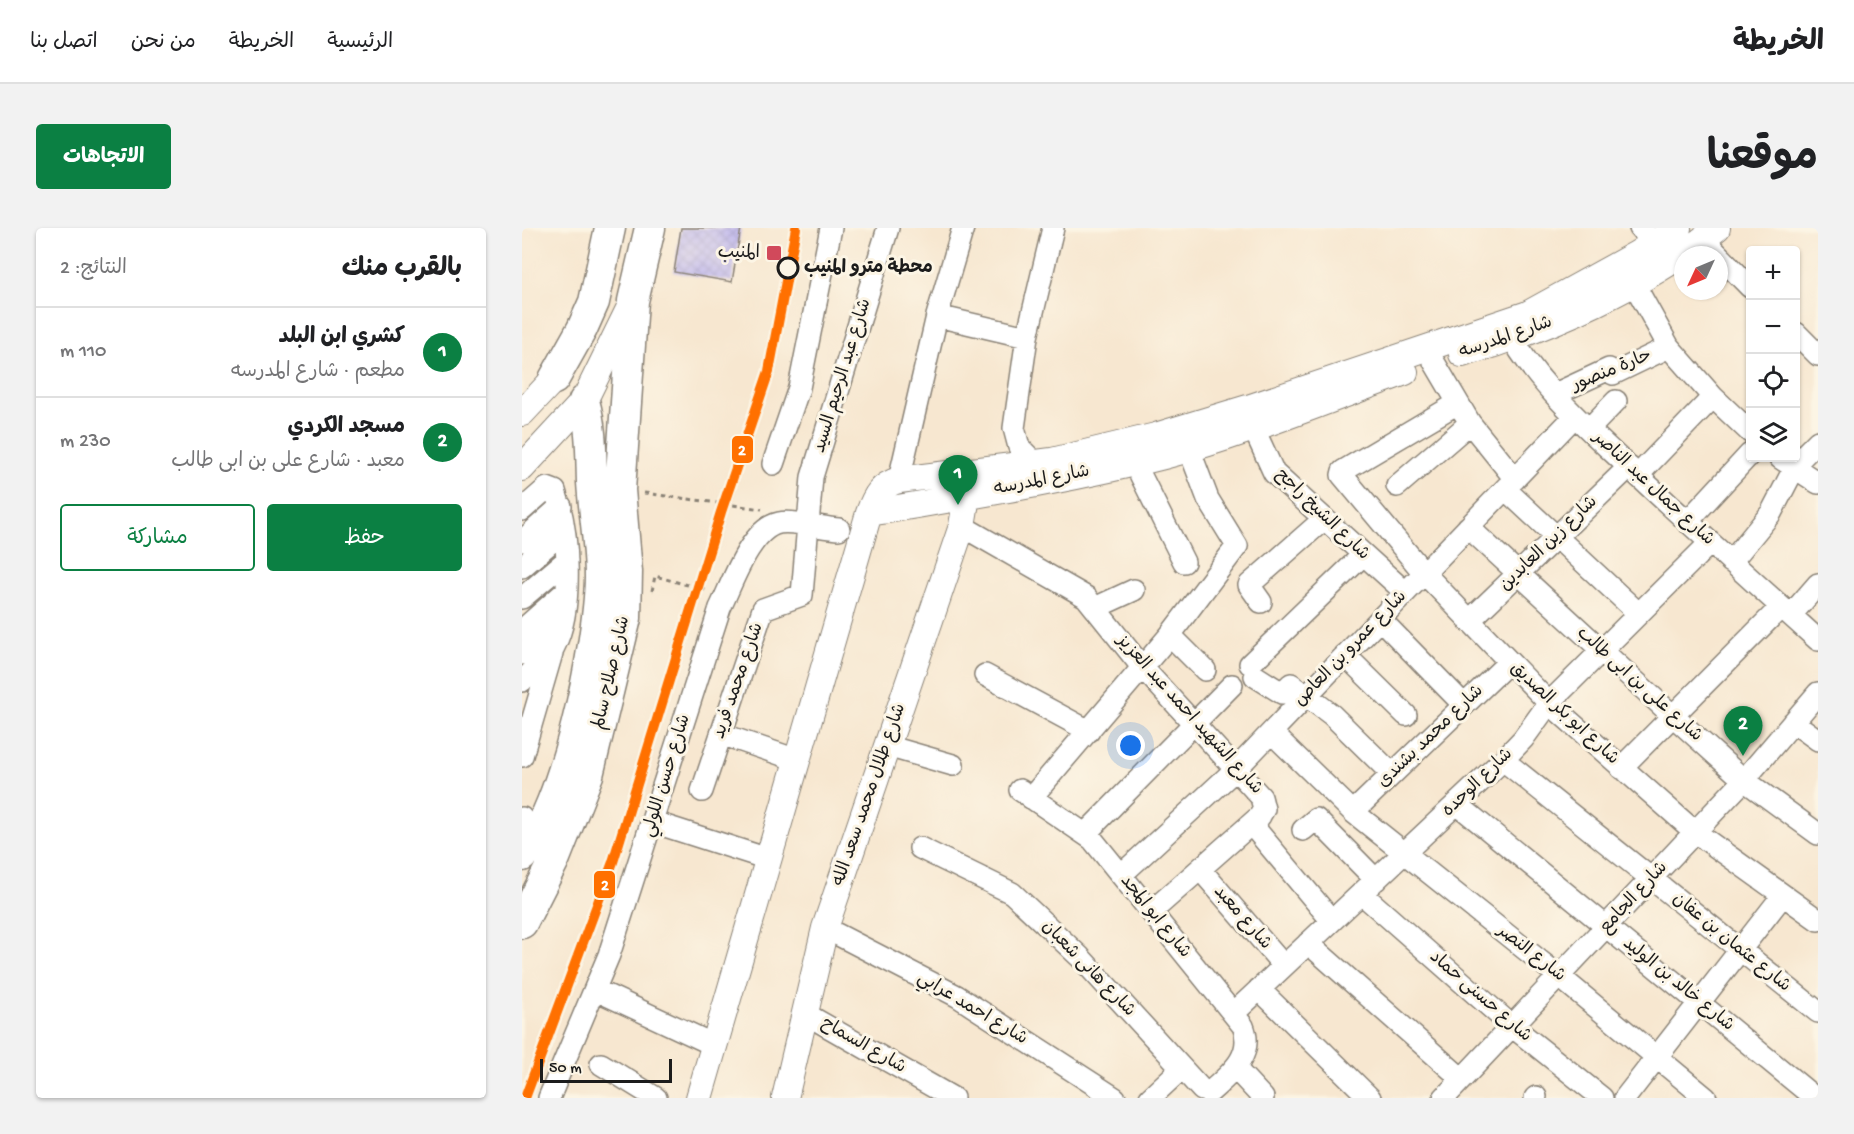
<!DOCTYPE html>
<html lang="ar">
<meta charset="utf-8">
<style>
body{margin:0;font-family:"Gochi Hand","Playpen Sans Arabic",sans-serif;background:#f2f2f2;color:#202124;direction:rtl}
.controls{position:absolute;right:18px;top:18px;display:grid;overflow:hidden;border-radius:6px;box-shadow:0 2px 4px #0004}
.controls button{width:54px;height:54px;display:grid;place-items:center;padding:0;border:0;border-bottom:2px solid #e0e0e0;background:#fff;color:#202124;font:30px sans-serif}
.compass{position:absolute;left:1152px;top:18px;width:54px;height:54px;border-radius:50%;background:#fff;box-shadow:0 2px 4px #0004;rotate:226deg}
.scale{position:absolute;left:18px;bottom:15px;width:132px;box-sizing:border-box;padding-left:6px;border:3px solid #1c1c1c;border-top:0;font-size:16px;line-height:21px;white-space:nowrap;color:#1c1c1c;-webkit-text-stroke:4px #fcf5e5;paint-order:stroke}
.you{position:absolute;left:609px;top:518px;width:21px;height:21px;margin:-15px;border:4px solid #fff;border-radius:50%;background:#1a73e8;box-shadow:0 0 0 9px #1a73e833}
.badge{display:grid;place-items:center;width:39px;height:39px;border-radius:50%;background:#0b8043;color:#fff;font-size:20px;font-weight:700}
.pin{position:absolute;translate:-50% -50px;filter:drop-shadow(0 2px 3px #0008)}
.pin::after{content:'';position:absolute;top:32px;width:21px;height:18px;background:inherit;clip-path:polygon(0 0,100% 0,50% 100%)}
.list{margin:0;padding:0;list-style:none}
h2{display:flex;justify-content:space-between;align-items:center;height:78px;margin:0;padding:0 24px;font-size:26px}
h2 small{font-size:20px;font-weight:400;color:#757577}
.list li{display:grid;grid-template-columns:39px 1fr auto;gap:18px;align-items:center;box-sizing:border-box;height:90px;padding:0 24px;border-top:2px solid #e0e0e0}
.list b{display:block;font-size:22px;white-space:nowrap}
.list p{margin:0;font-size:20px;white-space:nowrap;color:#757577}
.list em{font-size:20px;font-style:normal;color:#757577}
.actions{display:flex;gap:12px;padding:18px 24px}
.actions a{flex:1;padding:14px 0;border:2px solid #0b8043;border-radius:6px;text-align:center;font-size:21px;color:#0b8043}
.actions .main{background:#0b8043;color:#fff}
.icon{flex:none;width:33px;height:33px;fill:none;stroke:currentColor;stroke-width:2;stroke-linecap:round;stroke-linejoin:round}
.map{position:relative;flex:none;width:1296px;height:870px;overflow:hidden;direction:ltr;border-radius:6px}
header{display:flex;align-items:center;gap:36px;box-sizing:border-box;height:84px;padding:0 30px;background:#fff;border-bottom:2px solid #e0e0e0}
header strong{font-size:28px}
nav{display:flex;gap:33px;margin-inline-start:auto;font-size:21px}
.intro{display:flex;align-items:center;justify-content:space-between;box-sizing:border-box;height:144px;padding:0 36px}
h1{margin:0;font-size:42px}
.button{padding:15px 27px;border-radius:6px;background:#0b8043;color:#fff;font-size:21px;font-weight:700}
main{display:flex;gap:36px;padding:0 36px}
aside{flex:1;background:#fff;border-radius:6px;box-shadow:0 2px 4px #0004}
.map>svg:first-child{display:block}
</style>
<header>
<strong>الخريطة</strong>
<nav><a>الرئيسية</a><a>الخريطة</a><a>من نحن</a><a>اتصل بنا</a></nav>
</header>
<div class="intro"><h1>موقعنا</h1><a class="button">الاتجاهات</a></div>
<main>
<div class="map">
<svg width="1296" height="870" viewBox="0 0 1296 870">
<defs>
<pattern id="building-cross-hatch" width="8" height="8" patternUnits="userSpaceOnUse" patternTransform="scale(1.5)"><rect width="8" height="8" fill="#bbb3ed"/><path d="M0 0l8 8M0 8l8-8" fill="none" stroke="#a099cb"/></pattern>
</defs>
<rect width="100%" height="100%" fill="#fcf5e5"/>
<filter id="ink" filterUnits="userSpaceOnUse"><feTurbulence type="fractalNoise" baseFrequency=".0167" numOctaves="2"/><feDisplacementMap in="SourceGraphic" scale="12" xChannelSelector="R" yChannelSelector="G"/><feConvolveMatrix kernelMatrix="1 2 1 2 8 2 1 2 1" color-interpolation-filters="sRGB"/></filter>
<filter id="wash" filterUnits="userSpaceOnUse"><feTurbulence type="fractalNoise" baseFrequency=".008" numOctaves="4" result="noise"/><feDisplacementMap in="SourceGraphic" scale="24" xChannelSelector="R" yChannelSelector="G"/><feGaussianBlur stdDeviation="1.35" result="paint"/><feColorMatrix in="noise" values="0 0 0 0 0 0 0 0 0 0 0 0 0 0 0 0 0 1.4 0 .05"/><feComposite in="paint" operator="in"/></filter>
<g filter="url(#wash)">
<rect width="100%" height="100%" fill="#f7e7d0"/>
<g id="blocks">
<path fill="url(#building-cross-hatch)" d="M159,0H219L210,54L152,44Z"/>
</g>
</g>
<g filter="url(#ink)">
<use href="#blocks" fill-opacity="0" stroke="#8a8276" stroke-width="1.5"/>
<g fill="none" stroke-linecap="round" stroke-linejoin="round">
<defs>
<path id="minor" d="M1118,0L1142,26
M1181,11L1228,59
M1111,54L1147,119L1191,169L1228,204
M415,88L505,109
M982,95C1011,155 1067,201 1114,246C1174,302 1235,357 1296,412
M1274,105L1296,127
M912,134L948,195L993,251
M1033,166L1087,141L1091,146L1147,119
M936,175L821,243L820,247L902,345L1027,475L1173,604L1296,692
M731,199L752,245L883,364
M1067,201L1094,173
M1258,230L1296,255
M612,234L662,334
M251,236L277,160L309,0
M521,243L497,219L492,200L505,109L531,0
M1116,247L1191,169
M377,252L415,88L441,0
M875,258L948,195
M983,261L1116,385
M0,282L25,260L33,263C47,302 52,381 32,419C26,432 10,443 0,453
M1165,294L1228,226
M440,298L564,369L620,439L739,569L742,581L734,594L735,603L810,693
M946,299L1151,488L1222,552L1296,606
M0,313L39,278
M1209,334L1249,285L1276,233L1296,213
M0,339L42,303
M0,370L45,332
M739,374L727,357L801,292
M575,379L612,362
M1269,387L1296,356
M858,391L942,477
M947,393L1107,239
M0,402L43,364
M648,407L683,442
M0,426L39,392
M823,427L884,487
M728,436L841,327
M463,447L567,503
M733,448L760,465L769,456L810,487L870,546
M1271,494L1296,512
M750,505L831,584L1038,749L1184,870
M199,506L275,532
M365,518L431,537
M0,528L30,425
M981,532L1296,784
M1099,540L1259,379
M180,563L241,381L280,367L290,249L366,0
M509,570L648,407L715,318L686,271L667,221
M935,576L1293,870
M831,584L987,434
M0,590L13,611
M131,594L246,631
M781,602L794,591L854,652
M564,605L710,457
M398,620L490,665L558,729L680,862L688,864C708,846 733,827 721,798L570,611L498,562
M678,641L762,738
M599,647L714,541L1053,188
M840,666L991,799L1080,870
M629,684L738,588
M303,700L435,768L593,870
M786,715L940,851
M737,761L848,870
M74,762L192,817
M282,785L431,870
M712,785L981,532L1001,511L1027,475L1188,315
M79,836L134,870
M713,840L741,870
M27,870L87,727L198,380C210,356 228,301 257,295C271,292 301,300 317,301
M628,870L659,841
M922,870L1222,552L1296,465
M1013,870L1014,869
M1103,870L1261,667"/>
<path id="major" d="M940,126C1023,102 1128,56 1195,0
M0,185L32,151
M0,240L62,173L110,75
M347,285C446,268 545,253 642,228C724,206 803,173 883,144
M177,870L347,285C353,268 359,257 377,252L530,233L634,208L726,180L1006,86L1113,27L1156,0
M263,870L303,700L440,298L445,268"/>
<path id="highway" d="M32,151L60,101L72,74L88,0
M0,628C43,581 77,415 78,350C78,318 72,286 70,254C69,226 70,201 62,173
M0,695L33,630L66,547L104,390L105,344L98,262L111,73L128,0"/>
</defs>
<use href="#minor" stroke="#8a8276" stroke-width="24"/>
<use href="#major" stroke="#8a8276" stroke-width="28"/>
<use href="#highway" stroke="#8a8276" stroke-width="33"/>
<path stroke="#8a8276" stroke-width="3" stroke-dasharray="4.5 4.5" stroke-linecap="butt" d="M122,265L240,281
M130,363L133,348L187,363"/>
<use href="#minor" stroke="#fff" stroke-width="21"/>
<use href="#major" stroke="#fff" stroke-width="26"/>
<use href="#highway" stroke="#fff" stroke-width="30"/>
<defs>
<path id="metro-1" d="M3,870L91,634L199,284L247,143L274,0"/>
</defs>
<use href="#metro-1" stroke="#fcf5e5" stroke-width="15"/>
<use href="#metro-1" stroke="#ff7000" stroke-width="10"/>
</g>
</g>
<rect fill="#d1495b" stroke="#fcf5e5" stroke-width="2" x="244" y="17" width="16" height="16" rx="3"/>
<circle fill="#fcf5e5" stroke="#1c1c1c" stroke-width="3" cx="266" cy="40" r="10"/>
<g text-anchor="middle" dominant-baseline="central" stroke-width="6" stroke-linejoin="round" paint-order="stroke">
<g font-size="18" fill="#1c1c1c" stroke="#fcf5e5" text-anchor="end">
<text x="238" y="25">المنيب</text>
</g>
<g font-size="18" font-weight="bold" fill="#1c1c1c" stroke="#fcf5e5" text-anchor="start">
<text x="282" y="40">محطة مترو المنيب</text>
</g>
<g font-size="18" fill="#1c1c1c" stroke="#fcf5e5">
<text transform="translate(984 110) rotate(-19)">شارع المدرسه</text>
<text transform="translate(1090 143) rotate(-22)">حارة منصور</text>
<text transform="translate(321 148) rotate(-73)">شارع عبد الرحيم السيد</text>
<text transform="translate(520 253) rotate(-11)">شارع المدرسه</text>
<text transform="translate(1131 261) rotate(43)">شارع جمال عبد الناصر</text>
<text transform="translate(800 287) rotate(44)">شارع الشيخ راجح</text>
<text transform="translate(1027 316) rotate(-44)">شارع زين العابدين</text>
<text transform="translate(829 421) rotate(-46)">شارع عمرو بن العاص</text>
<text transform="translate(90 445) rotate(-77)">شارع صلاح سالم</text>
<text transform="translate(217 453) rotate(-71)">شارع محمد فريد</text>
<text transform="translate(1117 457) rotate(42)">شارع على بن ابى طالب</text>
<text transform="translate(1042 486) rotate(43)">شارع ابو بكر الصديق</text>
<text transform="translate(667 487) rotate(48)">شارع الشهيد احمد عبد العزيز</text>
<text transform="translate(909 509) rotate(-44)">شارع محمد بشندى</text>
<text transform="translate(145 548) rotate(-73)">شارع حسن اللولي</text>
<text transform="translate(956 555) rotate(-44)">شارع الوحده</text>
<text transform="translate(348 567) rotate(-71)">شارع طلال محمد سعد الله</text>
<text transform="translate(1112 670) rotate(-47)">شارع الجامع</text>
<text transform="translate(633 689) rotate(51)">شارع ابو المجد</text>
<text transform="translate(720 690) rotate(49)">شارع معبد</text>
<text transform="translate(1209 715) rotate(39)">شارع عثمان بن عفان</text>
<text transform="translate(1009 726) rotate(38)">شارع النصر</text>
<text transform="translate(566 741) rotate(46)">شارع هانى شعبان</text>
<text transform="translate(1156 757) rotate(39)">شارع خالد بن الوليد</text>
<text transform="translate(958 769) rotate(41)">شارع حسنى حماد</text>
<text transform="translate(450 781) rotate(31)">شارع احمد عرابي</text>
<text transform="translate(341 818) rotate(30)">شارع السماح</text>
</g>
</g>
<g stroke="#fcf5e5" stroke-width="2">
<rect x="209" y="207" width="23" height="29" rx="6" fill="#ff7000"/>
<rect x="71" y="642" width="23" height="29" rx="6" fill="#ff7000"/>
</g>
<g font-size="16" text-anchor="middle" font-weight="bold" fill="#fff">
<text x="220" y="227">2</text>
<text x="83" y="662">2</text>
</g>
</svg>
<div class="controls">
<button>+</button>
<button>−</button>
<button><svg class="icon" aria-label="locate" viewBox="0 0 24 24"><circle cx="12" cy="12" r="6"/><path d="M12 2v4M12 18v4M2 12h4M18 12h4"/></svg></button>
<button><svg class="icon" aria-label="layers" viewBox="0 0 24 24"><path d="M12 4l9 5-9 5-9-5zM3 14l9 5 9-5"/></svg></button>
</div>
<svg class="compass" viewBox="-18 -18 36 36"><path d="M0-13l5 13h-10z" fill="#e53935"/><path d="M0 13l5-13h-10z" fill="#757577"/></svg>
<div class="scale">50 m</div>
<div class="you"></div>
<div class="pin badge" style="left:436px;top:277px">1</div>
<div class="pin badge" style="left:1221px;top:528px">2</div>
</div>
<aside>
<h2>بالقرب منك<small>النتائج: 2</small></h2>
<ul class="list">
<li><span class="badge">1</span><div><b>كشري ابن البلد</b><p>مطعم · شارع المدرسه</p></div><em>110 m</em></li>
<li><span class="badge">2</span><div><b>مسجد الكردي</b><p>معبد · شارع على بن ابى طالب</p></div><em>230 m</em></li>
</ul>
<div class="actions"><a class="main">حفظ</a><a>مشاركة</a></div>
</aside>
</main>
